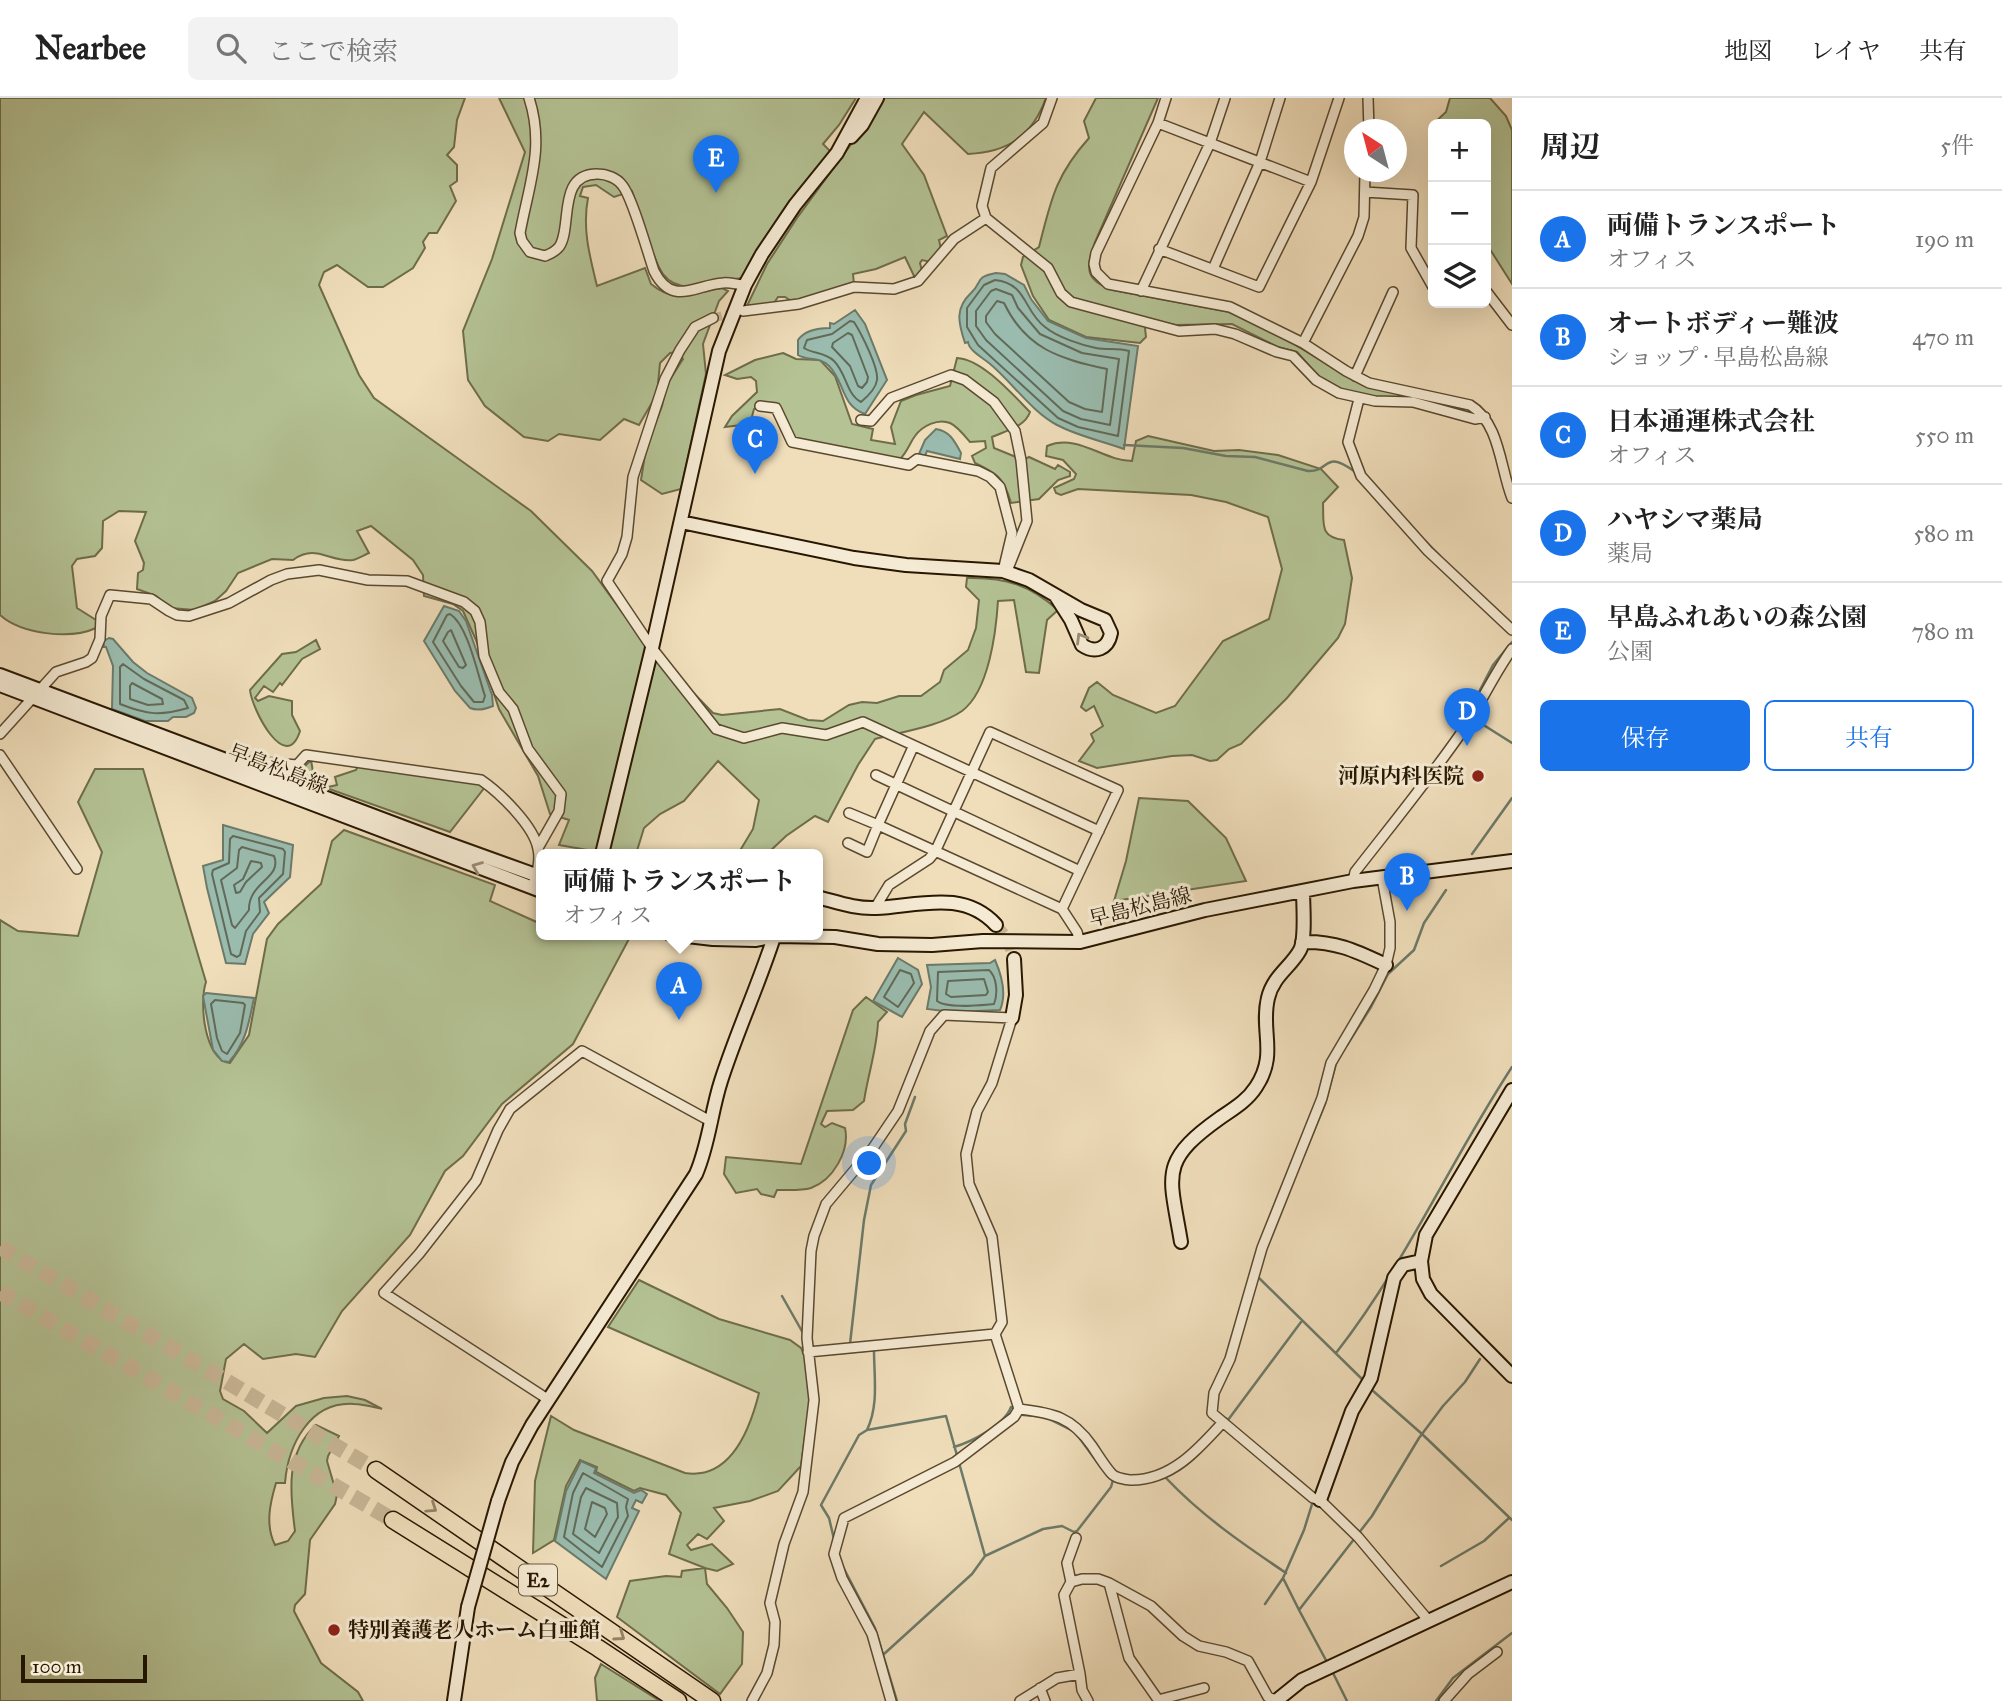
<!DOCTYPE html>
<html lang="ja">
<meta charset="utf-8">
<style>
body{margin:0;font-family:"IM FELL Great Primer","Noto Serif JP",serif;background:#f2f2f2;color:#222}
.controls{position:absolute;right:21px;top:21px;display:grid;overflow:hidden;border-radius:10px;box-shadow:0 7px 28px #0002}
.controls button{width:63px;height:63px;display:grid;place-items:center;padding:0;border:0;border-bottom:2px solid #e0e0e0;background:#fff;color:#222;font:35px sans-serif}
.compass{position:absolute;left:1344px;top:21px;width:63px;height:63px;border-radius:50%;background:#fff;box-shadow:0 7px 28px #0002;rotate:324deg}
.scale{position:absolute;left:21px;bottom:18px;width:126px;box-sizing:border-box;padding-left:7px;border:4px solid #281700;border-top:0;font-size:19px;line-height:24px;white-space:nowrap;color:#281700;-webkit-text-stroke:5px #f5ead3;paint-order:stroke}
.you{position:absolute;left:870px;top:1066px;width:24px;height:24px;margin:-18px;border:5px solid #fff;border-radius:50%;background:#1a73e8;box-shadow:0 0 0 10px #1a73e833}
.badge{display:grid;place-items:center;width:46px;height:46px;border-radius:50%;background:#1a73e8;color:#fff;font-size:23px;font-weight:700}
.pin{position:absolute;translate:-50% -58px;filter:drop-shadow(0 2px 4px #0008)}
.pin::after{content:'';position:absolute;top:37px;width:24px;height:21px;background:inherit;clip-path:polygon(0 0,100% 0,50% 100%)}
.popup{position:absolute;left:536px;top:751px;width:287px;height:91px;box-sizing:border-box;display:grid;place-content:center;border-radius:10px;background:#fff;filter:drop-shadow(0 2px 5px #0005);font-size:23px;white-space:nowrap;color:#767676}
.popup b{font-size:26px;color:#222}
.popup::after{content:'';position:absolute;left:50%;top:100%;margin-left:-14px;border:14px solid transparent;border-top-color:#fff}
.list{margin:0;padding:0;list-style:none}
h2{display:flex;justify-content:space-between;align-items:center;height:91px;margin:0;padding:0 28px;font-size:30px}
h2 small{font-size:23px;font-weight:400;color:#767676}
.list li{display:grid;grid-template-columns:46px 1fr auto;gap:21px;align-items:center;box-sizing:border-box;height:98px;padding:0 28px;border-top:2px solid #e0e0e0}
.list b{display:block;font-size:26px;white-space:nowrap}
.list p{margin:0;font-size:23px;white-space:nowrap;color:#767676}
.list em{font-size:23px;font-style:normal;color:#767676}
.actions{display:flex;gap:14px;padding:21px 28px}
.actions a{flex:1;padding:16px 0;border:2px solid #1a73e8;border-radius:10px;text-align:center;font-size:24px;color:#1a73e8}
.actions .main{background:#1a73e8;color:#fff}
.icon{flex:none;width:38px;height:38px;fill:none;stroke:currentColor;stroke-width:2;stroke-linecap:round;stroke-linejoin:round}
.map{position:relative;flex:none;width:1512px;height:1603px;overflow:hidden}
header{display:flex;align-items:center;gap:42px;box-sizing:border-box;height:98px;padding:0 35px;background:#fff;border-bottom:2px solid #e0e0e0}
header strong{font-size:33px}
nav{display:flex;gap:38px;margin-inline-start:auto;font-size:24px}
.search{width:490px;height:63px;background:#f2f2f2;display:flex;align-items:center;gap:18px;box-sizing:border-box;padding:0 24px;border-radius:10px;color:#767676;font-size:26px}
main{display:flex}
aside{flex:1;background:#fff}
.map>svg:first-child{display:block}
</style>
<header>
<strong>Nearbee</strong>
<div class="search"><svg class="icon" aria-label="search" viewBox="0 0 24 24"><circle cx="10" cy="10" r="6"/><path d="M15 15l6 6"/></svg>ここで検索</div>
<nav><a>地図</a><a>レイヤ</a><a>共有</a></nav>
</header>
<main>
<div class="map">
<svg width="1512" height="1603" viewBox="0 0 1512 1603">
<rect width="100%" height="100%" fill="#f0debb"/>
<filter id="stains"><feTurbulence type="fractalNoise" baseFrequency=".00286" numOctaves="4"/><feColorMatrix values="0 0 0 0 .2 0 0 0 0 .09 0 0 0 0 .02 0 0 0 .5 -.17"/></filter>
<radialGradient id="worn" r=".72"><stop offset=".6" stop-color="#630" stop-opacity="0"/><stop offset="1" stop-color="#630" stop-opacity=".3"/></radialGradient>
<path fill="#b4c294" stroke="#6e6c4a" stroke-width="2" d="M0,0H465L457,22L454,49L447,57L457,67V83L450,88L456,103L437,135H429L423,144L425,150L413,170L383,189H368L337,167L324,174L319,187L359,277L374,300L531,413L592,473L644,544L713,615L722,617L780,611L808,622L823,623L849,607L862,604L877,605L899,598H921L940,584L944,572L968,552L976,530L979,502L966,489L967,480C1005,479 1030,487 1058,512L1047,522L1039,575L1026,574L1014,502L998,503C996,534 989,593 962,613C941,628 901,634 875,641L858,667L828,724L815,718L786,738L767,756H738L753,731L759,702L718,663L684,703L660,716L644,730L636,756H610L559,747L569,722L550,716L538,678L499,611L476,542L463,513L453,506L424,498L423,477L413,462L371,428L357,433L369,455C364,457 358,461 353,462C330,465 316,445 293,462L272,461L238,475L226,493L215,503L195,512L170,510L156,498L137,491L138,475L143,472L144,465L135,443L146,414L119,413L103,423L102,450L95,458L77,461L72,468L77,510L96,522V530C70,542 21,536 0,517Z
M499,0H856L839,27L823,46L831,54L742,180L692,188C680,189 670,185 663,176C652,161 639,112 632,93L614,99L596,87L583,89L580,98L588,100C582,131 590,159 597,188L645,170L651,186C678,208 693,194 722,190L728,193L719,203L703,246L706,276L681,391L662,396L641,382L646,350L662,308L667,286L683,261L678,254L670,255L660,265L657,296L639,327L624,321L600,342L559,336L548,343L524,339L485,308L468,282L463,233L492,161L525,54Z
M885,0H1046C1032,38 1009,54 968,56L924,14L902,46L924,77L947,138L939,142L941,151L931,164L922,162L920,165L922,173L915,180L905,159L876,171L853,176L854,186L793,204L785,199H778L774,205L746,210L767,166L797,120Z
M1096,0H1158L1095,144C1086,170 1084,182 1113,192L1230,214L1284,240L1355,283L1368,289L1396,295L1401,299H1363L1347,294L1318,278L1297,254L1278,249L1232,226L1175,227L1156,223L1145,230L1146,239L1140,245L1086,239L1049,222L1033,198L1021,167L1023,159L1039,149C1051,102 1055,78 1089,40L1084,23Z
M1450,0H1490L1506,18L1512,32V186L1486,145V26H1433L1446,14Z
M783,255L796,261L820,262L835,278L852,326L873,331L871,342L895,346L891,329L901,303L916,297L950,288L957,260C982,261 1013,297 1030,314C1025,329 1005,333 992,339L994,350L1016,359L1019,379L1024,362L1029,359L1055,371L1058,367L1070,374V378L1058,382L1039,401L1011,405C1004,380 998,376 975,365L972,358L986,350L985,343L970,344C965,338 957,328 950,325C938,320 922,328 915,338C909,346 908,353 900,361L795,343L778,307L764,304L754,311L750,326L725,329L732,318L757,294L756,283L751,279L737,281L725,277L755,262Z
M1148,338L1214,353L1239,352L1278,357L1321,371L1338,389L1323,405C1324,426 1319,439 1344,442L1352,480L1345,526L1338,540L1287,600L1241,646L1229,651L1217,662L1210,663L1192,657L1172,658L1097,670L1079,663L1094,643L1091,636L1103,628L1094,608L1086,613L1081,609L1089,590L1097,584L1113,597L1156,615L1175,608L1223,543L1269,521L1282,471L1268,419L1226,404L1191,397L1078,391L1061,397L1056,395L1054,390L1074,381L1076,376L1063,362L1046,358L1047,348C1078,335 1103,363 1132,363L1136,343Z
M316,542L320,551L302,561L282,587L280,585L273,594L264,588L255,600L258,603L269,598L292,603V617L300,633C286,677 252,612 250,592L282,556L296,554Z
M311,662L313,674L324,677L328,689L337,687L335,679L356,672L358,668L478,684L485,689L450,734L287,676L289,671L300,673Z
M95,671H143L206,884C199,904 204,962 230,965L249,937L267,841L278,826L321,786L332,743L344,732L495,787L490,803L541,826V836H623L630,839L573,946L502,1006L463,1058L445,1073L410,1137L342,1213L315,1259L296,1256L263,1261L244,1246L226,1261L220,1293L223,1301L244,1313L267,1335L296,1308L324,1300L347,1298L365,1302L382,1311C373,1309 363,1306 354,1306C309,1303 288,1348 285,1385H276C270,1405 265,1427 275,1447L288,1443L295,1433C290,1395 285,1355 316,1327L339,1338L328,1358L327,1363L337,1397L335,1406L310,1442L305,1496L295,1507L294,1513L321,1565L358,1594L363,1603H0V822L18,833L78,838L102,754L78,704Z
M1139,700L1188,703L1226,740L1246,783L1114,803L1126,763Z
M866,899L887,914L878,924C877,951 868,976 864,1003L853,1012L827,1013L821,1026L825,1029L832,1025L845,1030C850,1053 833,1082 811,1090C801,1093 788,1092 777,1092L774,1099L761,1096L757,1091L736,1095L724,1076L726,1059L801,1066L853,912Z
M639,1182L719,1221L790,1242L801,1250L805,1260L810,1302L801,1368L778,1393L750,1403L714,1410L724,1423L707,1441L698,1436L687,1447L691,1452L712,1446L733,1466L717,1473L705,1470L707,1486L727,1510L743,1534L742,1566L720,1596L617,1519L630,1483L666,1478L681,1479L682,1473L705,1470L669,1456L681,1415L666,1397L640,1390L634,1393L596,1374L597,1369L580,1362L566,1388L554,1442L533,1455L535,1383L551,1318L574,1332L685,1375C731,1382 750,1331 759,1295L608,1229Z
M601,1566L660,1603H597L595,1580Z"/>
<path fill="#9abcaf" stroke="#6c7a69" stroke-width="2" d="M996,175L1005,176L1024,187L1031,201L1048,223L1086,240L1138,248L1124,351C1102,343 1078,338 1057,327C1031,313 1012,284 989,265C980,258 969,252 968,244L965,245C958,224 955,210 971,195C983,184 974,179 996,175Z
M855,212L865,226L887,282L865,316C841,308 845,284 829,268C819,258 807,263 798,257V242C805,232 818,230 830,230V225L834,226Z
M936,331C950,333 955,344 961,355L960,361L927,353L925,358L919,356L925,342Z
M444,508L459,513L466,523L492,597L493,608C486,611 477,613 470,610L455,593L424,543Z
M109,540L113,541L133,564L147,575L192,600L196,610L194,615L186,619H173L168,623H145L112,611L113,568L106,549H101L104,547L102,544Z
M223,727L293,747L290,779L264,804L269,815L253,836L245,866L226,865L207,790L203,768L223,762Z
M898,860L918,872L922,886L902,919L873,903Z
M995,862C1002,878 1007,896 1000,912L952,914L927,911L931,889L927,867L990,865Z
M206,895L254,900C249,924 246,945 229,964L222,963L213,952L203,898Z
M581,1363L596,1370L594,1375L634,1395L641,1392L647,1396L642,1405L636,1402L632,1410L639,1413L606,1481L555,1443L566,1393Z"/>
<g fill="none" stroke-linecap="round" stroke-linejoin="round">
<path stroke="#616a58" stroke-width="2" d="M995,182C1027,185 1024,214 1045,229C1057,239 1081,247 1096,250C1107,252 1118,250 1129,253L1118,338L1078,329L1058,320L978,247L967,229V210L984,187Z
M996,191L1012,197L1018,210L1040,236L1082,255L1119,261L1110,327L1081,321L1063,313L986,242L976,228V213L991,193Z
M997,203L1004,205C1026,251 1060,261 1107,271L1102,314L1085,311L1069,304L995,236L986,224V218Z
M850,223L854,224C861,235 879,270 877,282C876,290 867,299 861,304C846,296 847,276 834,263C825,254 813,256 804,250L807,242L832,236Z
M848,235L852,237L868,279L867,284L862,290L858,288L850,268L832,249L833,245Z
M450,516C468,527 478,578 485,598L483,604H474L461,588L433,544L447,517Z
M451,532L466,567L463,570L459,569L443,543L448,534Z
M123,566L144,581L184,602L188,610C160,618 148,617 120,606V569Z
M132,585L162,601L163,606L148,607L130,601V588Z
M233,738L283,751L285,754L283,776L259,800L260,814L246,833L240,857L237,859L231,856L212,776L213,772L229,765L230,741Z
M242,749L274,758C283,780 248,784 249,812L235,830L232,827L221,782L237,770L239,752Z
M251,763L261,765L262,769L246,784L240,794L236,795L234,787L243,781Z
M900,872L911,876L914,885L898,909L884,899Z
M989,872C997,879 998,896 994,906C981,907 947,911 937,903L938,874Z
M984,881L988,894L986,897L951,899L946,896L948,883Z
M215,902L243,905L245,907L240,935L227,956L222,953L217,940L211,906Z
M583,1375L628,1401L626,1409L628,1418L602,1469L564,1439L573,1395Z
M586,1390L617,1405L618,1419L599,1455L573,1436L581,1399Z
M592,1404L605,1410L607,1416L595,1439L585,1431Z"/>
<path stroke="#6c7a69" stroke-width="2.5" d="M1124,347L1183,350L1226,358L1255,359L1308,373C1331,374 1323,351 1354,373
M1425,443L1440,458
M1467,617L1493,567L1512,544
M1474,621L1512,645
M1472,756L1512,700
M1347,947L1371,909L1388,876L1414,852L1424,825L1446,792
M1304,1057L1325,1006L1337,962
M1272,1135L1284,1106
M1260,1171L1258,1179L1365,1284
M782,1198L803,1235
M850,1246L864,1122L871,1087L906,1033L905,1026L915,999
M1336,1255C1405,1167 1451,1062 1512,969
M833,1256L874,1252C874,1279 879,1307 867,1332
M1372,1292L1422,1336L1512,1422
M1023,1317L1037,1318
M1047,1320L1075,1334L1100,1368
M1228,1322L1301,1224
M954,1349C971,1344 1005,1327 1011,1309L1013,1310
M1166,1380C1202,1418 1243,1446 1286,1475
M1156,1382C1178,1378 1197,1359 1212,1342
M1315,1397L1337,1337
M834,1441L829,1420L821,1407L859,1337L867,1332L946,1318L985,1458
M842,1467L875,1530L897,1603
M1441,1468L1484,1443L1509,1420
M1265,1506L1283,1480
M1299,1512L1283,1480L1304,1432L1313,1403
M884,1556L972,1476L985,1458L1043,1431L1062,1428L1074,1434L1077,1433L1111,1389L1113,1382
M1328,1566L1299,1512L1372,1418L1419,1340L1443,1308L1465,1284L1480,1261
M1331,1571L1347,1603
M1436,1603L1453,1580L1512,1535"/>
<path stroke="#c8b696" stroke-width="9" stroke-dasharray="9 4.5" stroke-linecap="butt" d="M713,220L738,214"/>
<path stroke="#c8b696" stroke-width="12" stroke-dasharray="12 6" stroke-linecap="butt" d="M996,827L1008,842L1014,861"/>
<path stroke="#c8b696" stroke-width="16" stroke-dasharray="16 8" stroke-linecap="butt" d="M0,1149L376,1372
M0,1194L393,1422"/>
<defs>
<path id="street" d="M529,0C545,49 529,86 520,135L522,143L530,154L545,158C550,156 555,154 559,149C573,130 556,75 598,76C606,76 617,80 622,87C632,98 648,156 654,173C672,209 695,187 723,185C730,184 738,187 745,187
M1052,0L1043,25L991,70L982,108L986,120L1048,170L1061,195L1071,204L1179,233L1215,231L1235,236L1277,254L1293,258L1316,282L1339,295L1375,303L1413,304L1475,321L1485,319
M1166,0L1158,25L1096,155L1094,166L1096,174L1108,186L1230,209L1303,245L1346,273L1369,285L1470,307C1500,325 1500,370 1512,400
M1368,0L1369,32
M1158,25L1311,84
M1365,94L1413,97L1411,150L1433,189
M1159,151L1259,189L1311,84L1339,0
M1213,171L1260,64L1280,0
M1141,193L1210,45L1225,0
M1486,193L1512,227
M743,213L799,206L854,189L894,191L918,183L954,141L986,120
M713,220L695,229L680,252L665,281L633,379L627,439L622,456L607,483L652,550L716,631L744,640L782,630L826,637L863,624L1099,733
M1303,245L1358,138L1364,119L1365,74
M1355,278L1393,194
M1359,301L1348,344L1361,378L1428,453L1512,532
M760,308L776,310L792,344L909,367L917,361L978,373L990,379L1000,389L1012,435L1003,473
M861,322L871,323L891,300L951,277L965,282L994,304L1015,333L1021,362L1027,423L1007,473
M0,636L56,574L86,564L92,560L100,541L101,518L110,497L151,501L169,513L177,517L189,518L229,505L271,482L287,476L319,472L368,482L407,483L464,504L475,513L480,524L484,558L499,594L513,611L528,651L561,696L559,713L538,750
M913,649L878,727L1062,811L1077,834L1080,844
M0,657L77,771
M242,668L252,663L297,667L306,657L481,682C500,695 534,728 538,751C541,764 536,778 532,790
M876,677L1080,773
M848,745L867,754L878,727L849,715
M1382,780L1390,824V850L1386,867L1374,892L1331,965L1322,1000L1262,1150L1230,1261L1214,1295L1212,1315L1313,1400L1320,1402L1358,1439L1429,1523
M1353,783L1355,774C1390,729 1426,685 1459,638C1479,610 1492,579 1512,551
M875,810L889,787L929,761L935,754L990,634L1118,692L1062,811
M808,1254L995,1236
M549,1302L384,1195L419,1156L476,1083L498,1032L510,1011L582,953L712,1024
M1019,1311C1053,1315 1072,1319 1092,1348C1098,1357 1104,1367 1111,1375C1115,1380 1123,1381 1130,1382C1170,1383 1198,1352 1223,1324
M1071,1484L1067,1465L1076,1440
M1109,1485L1129,1560L1159,1603
M1080,1576L1064,1497L1071,1484L1082,1481H1098L1109,1485L1151,1508L1183,1538L1199,1548L1226,1554L1248,1563L1268,1599L1276,1602
M1040,1590L1045,1603
M1158,1602L1204,1590
M752,1603L767,1575L774,1547L775,1524L770,1505L784,1446L803,1394L814,1302L807,1240L811,1153L814,1138L826,1106L873,1050L898,1013L930,933L944,917L1012,920L992,985L977,1013L966,1056L969,1086L992,1139L1002,1224L995,1236L1019,1311
M891,1603L872,1536L842,1480L834,1456L844,1420L955,1364L1014,1319L1019,1311
M1020,1603L1057,1580L1080,1576L1082,1592L1088,1603
M1444,1603L1468,1576L1497,1554"/>
<path id="secondary" d="M851,39L862,27L877,0
M681,424L854,460L906,467L1003,473L1029,482L1081,512L1105,522L1111,535C1108,551 1095,556 1082,547L1071,522L1055,497
M0,577L433,740L541,779
M0,587L541,793
M602,756L652,550L719,253L745,187L762,156L795,107L837,55L867,0
M817,799C837,804 855,811 876,810C918,808 963,791 996,827
M670,836L713,841L756,842L775,838L835,839L878,846L932,847L983,843L1080,844L1205,812L1353,783L1512,763
M1302,844C1336,843 1356,853 1386,867
M1012,920L1016,897L1014,861
M1181,1144C1170,1077 1158,1064 1220,1020C1233,1011 1247,1003 1256,989C1278,956 1260,933 1268,900C1273,878 1291,869 1300,852C1306,841 1303,806 1303,793
M1421,1163L1423,1181L1431,1196L1512,1278
M1320,1402L1352,1313L1371,1280L1394,1180L1403,1167L1421,1163L1426,1137L1512,992
M498,1403L512,1364L532,1327L696,1076C709,1046 711,1014 721,983C737,933 759,886 775,836
M454,1603L468,1509
M1276,1603L1302,1582L1512,1484"/>
<path id="highway" d="M376,1372L712,1603
M393,1422L598,1550L678,1603"/>
</defs>
<use href="#street" stroke="#5a492f" stroke-width="12"/>
<use href="#secondary" stroke="#281700" stroke-width="16"/>
<use href="#highway" stroke="#281700" stroke-width="19"/>
<use href="#street" stroke="#f5ead3" stroke-width="9"/>
<use href="#secondary" stroke="#f5ead3" stroke-width="12"/>
<use href="#highway" stroke="#f0debb" stroke-width="16"/>
<defs>
<path id="secondary-bridge" d="M468,1509L498,1403"/>
</defs>
<use href="#secondary-bridge" stroke="#281700" stroke-width="16" stroke-linecap="butt"/>
<use href="#secondary-bridge" stroke="#f5ead3" stroke-width="12"/>
</g>
<defs><path id="oneway-chevron" d="M-2-3.5L2.5 0L-2 3.5" fill="none" stroke-width="1.6" stroke-linecap="round" stroke-linejoin="round" transform="scale(1.75)"/></defs>
<g stroke="#998b74">
<use href="#oneway-chevron" transform="translate(1081 540) rotate(-121)"/>
<use href="#oneway-chevron" transform="translate(477 769) rotate(-158)"/>
</g>
<g stroke="#968467">
<use href="#oneway-chevron" transform="translate(432 1410) rotate(34)"/>
<use href="#oneway-chevron" transform="translate(620 1538) rotate(35)"/>
</g>
<g fill="#8f2418" stroke="#f5ead3" stroke-width="2.5">
<circle cx="1478" cy="678" r="7"/>
<circle cx="334" cy="1532" r="7"/>
</g>
<g text-anchor="middle" dominant-baseline="central" stroke-width="6" stroke-linejoin="round" paint-order="stroke">
<rect fill="#f5ead3" stroke="#66563f" stroke-width="2" x="519" y="1466.5" width="38" height="31" rx="5"/>
<g font-size="19" font-weight="bold" fill="#281700">
<text x="538" y="1482">E2</text>
</g>
<g font-size="21" fill="#281700" stroke="#f5ead3">
<text transform="translate(278 671) rotate(21)">早島松島線</text>
<text transform="translate(1140 809) rotate(-14)">早島松島線</text>
</g>
<g font-size="21" font-weight="bold" fill="#281700" stroke="#f5ead3" text-anchor="end">
<text x="1464" y="678">河原内科医院</text>
<text x="348" y="1532" text-anchor="start">特別養護老人ホーム白亜館</text>
</g>
</g>
<rect width="100%" height="100%" filter="url(#stains)"/>
<rect width="100%" height="100%" fill="url(#worn)"/>
</svg>
<div class="controls">
<button>+</button>
<button>−</button>
<button><svg class="icon" aria-label="layers" viewBox="0 0 24 24"><path d="M12 4l9 5-9 5-9-5zM3 14l9 5 9-5"/></svg></button>
</div>
<svg class="compass" viewBox="-18 -18 36 36"><path d="M0-13l5 13h-10z" fill="#e53935"/><path d="M0 13l5-13h-10z" fill="#767676"/></svg>
<div class="scale">100 m</div>
<div class="you"></div>
<div class="pin badge" style="left:679px;top:922px">A</div>
<div class="popup"><b>両備トランスポート</b>オフィス</div>
<div class="pin badge" style="left:1407px;top:813px">B</div>
<div class="pin badge" style="left:755px;top:376px">C</div>
<div class="pin badge" style="left:1467px;top:648px">D</div>
<div class="pin badge" style="left:716px;top:95px">E</div>
</div>
<aside>
<h2>周辺<small>5件</small></h2>
<ul class="list">
<li><span class="badge">A</span><div><b>両備トランスポート</b><p>オフィス</p></div><em>190 m</em></li>
<li><span class="badge">B</span><div><b>オートボディー難波</b><p>ショップ · 早島松島線</p></div><em>470 m</em></li>
<li><span class="badge">C</span><div><b>日本通運株式会社</b><p>オフィス</p></div><em>550 m</em></li>
<li><span class="badge">D</span><div><b>ハヤシマ薬局</b><p>薬局</p></div><em>580 m</em></li>
<li><span class="badge">E</span><div><b>早島ふれあいの森公園</b><p>公園</p></div><em>780 m</em></li>
</ul>
<div class="actions"><a class="main">保存</a><a>共有</a></div>
</aside>
</main>
